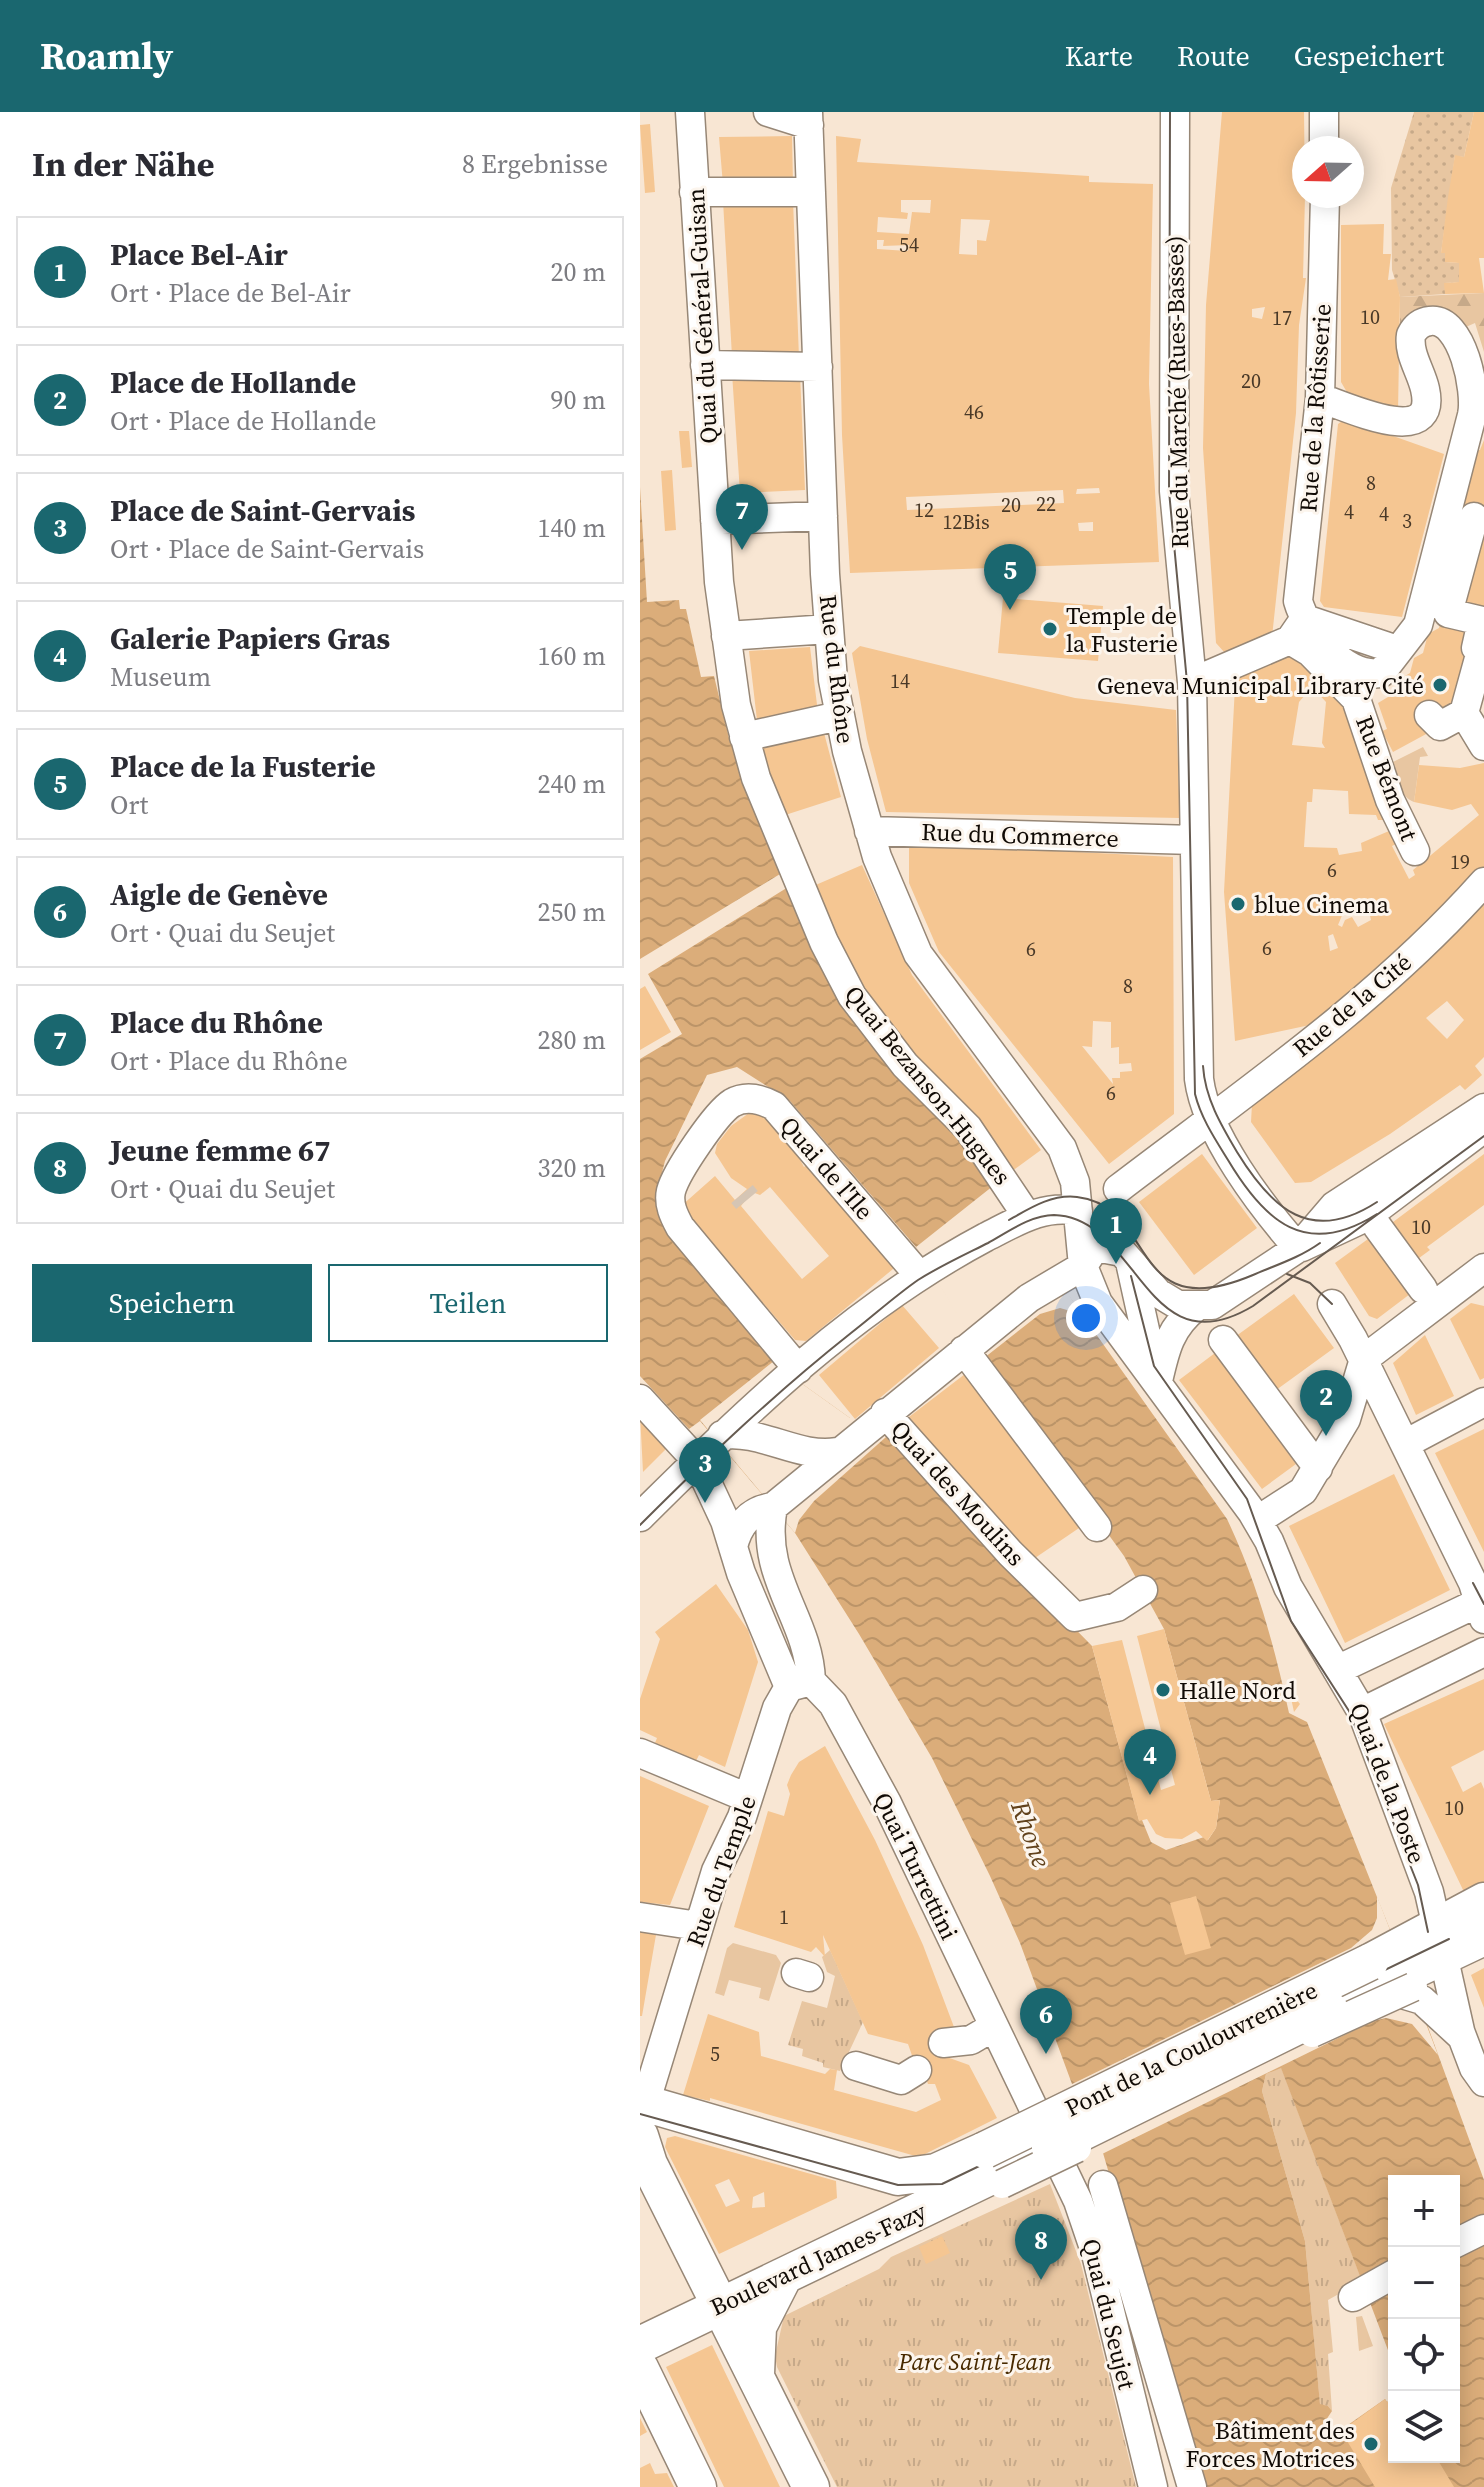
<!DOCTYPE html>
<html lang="de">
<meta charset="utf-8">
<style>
body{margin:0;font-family:"Source Serif 4",serif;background:#f2f2f3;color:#2b2b33}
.controls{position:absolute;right:24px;bottom:24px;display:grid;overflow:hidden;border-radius:0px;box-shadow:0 4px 20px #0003}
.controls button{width:72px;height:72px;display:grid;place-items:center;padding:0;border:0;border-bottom:2px solid #e1e1e2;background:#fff;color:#2b2b33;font:40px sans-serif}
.compass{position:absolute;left:652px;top:24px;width:72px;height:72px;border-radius:50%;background:#fff;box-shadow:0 4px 20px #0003;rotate:250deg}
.you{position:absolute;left:446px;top:1206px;width:28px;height:28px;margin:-20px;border:6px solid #fff;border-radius:50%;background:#1a73e8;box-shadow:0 0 0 12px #1a73e833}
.badge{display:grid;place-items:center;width:52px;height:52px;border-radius:50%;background:#1a676f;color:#fff;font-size:26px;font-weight:700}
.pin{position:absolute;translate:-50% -66px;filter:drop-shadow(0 2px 4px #0008)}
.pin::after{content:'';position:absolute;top:42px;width:28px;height:24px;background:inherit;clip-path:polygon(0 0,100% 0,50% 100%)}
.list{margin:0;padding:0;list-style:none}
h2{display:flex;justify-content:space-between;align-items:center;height:104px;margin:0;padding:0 32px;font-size:34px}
h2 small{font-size:26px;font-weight:400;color:#7c7c81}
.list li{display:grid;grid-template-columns:52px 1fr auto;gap:24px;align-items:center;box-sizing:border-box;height:112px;margin:0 16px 16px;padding:0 16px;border:2px solid #e1e1e2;border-radius:0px}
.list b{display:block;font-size:30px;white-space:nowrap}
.list p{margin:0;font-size:26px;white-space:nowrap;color:#7c7c81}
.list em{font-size:26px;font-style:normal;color:#7c7c81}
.actions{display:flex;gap:16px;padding:24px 32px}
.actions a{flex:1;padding:18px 0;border:2px solid #1a676f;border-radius:0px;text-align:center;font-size:28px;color:#1a676f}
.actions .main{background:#1a676f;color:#fff}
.icon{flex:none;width:44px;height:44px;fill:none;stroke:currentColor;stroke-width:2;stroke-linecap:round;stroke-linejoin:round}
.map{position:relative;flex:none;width:844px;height:2375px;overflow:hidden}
header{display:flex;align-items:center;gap:48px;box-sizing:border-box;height:112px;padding:0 40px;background:#1a676f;color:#fff}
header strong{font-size:38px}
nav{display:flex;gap:44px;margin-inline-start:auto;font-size:28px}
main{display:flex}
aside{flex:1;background:#fff}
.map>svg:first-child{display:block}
</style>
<header>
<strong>Roamly</strong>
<nav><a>Karte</a><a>Route</a><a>Gespeichert</a></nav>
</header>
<main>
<aside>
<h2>In der Nähe<small>8 Ergebnisse</small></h2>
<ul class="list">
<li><span class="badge">1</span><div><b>Place Bel-Air</b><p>Ort · Place de Bel-Air</p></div><em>20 m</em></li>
<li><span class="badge">2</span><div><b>Place de Hollande</b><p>Ort · Place de Hollande</p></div><em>90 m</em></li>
<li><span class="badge">3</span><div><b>Place de Saint-Gervais</b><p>Ort · Place de Saint-Gervais</p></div><em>140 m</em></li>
<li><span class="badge">4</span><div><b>Galerie Papiers Gras</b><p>Museum</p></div><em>160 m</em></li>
<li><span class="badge">5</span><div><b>Place de la Fusterie</b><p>Ort</p></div><em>240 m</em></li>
<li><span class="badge">6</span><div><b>Aigle de Genève</b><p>Ort · Quai du Seujet</p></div><em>250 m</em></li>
<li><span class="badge">7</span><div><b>Place du Rhône</b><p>Ort · Place du Rhône</p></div><em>280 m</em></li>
<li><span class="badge">8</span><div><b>Jeune femme 67</b><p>Ort · Quai du Seujet</p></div><em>320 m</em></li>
</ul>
<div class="actions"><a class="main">Speichern</a><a>Teilen</a></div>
</aside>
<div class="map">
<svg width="844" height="2375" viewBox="0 0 844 2375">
<defs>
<pattern id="forest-firs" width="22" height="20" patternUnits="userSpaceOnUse" patternTransform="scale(2)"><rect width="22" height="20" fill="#e8c6a1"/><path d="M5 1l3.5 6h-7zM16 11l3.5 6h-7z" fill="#c6a989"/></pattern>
<pattern id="park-tufts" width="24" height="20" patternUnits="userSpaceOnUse" patternTransform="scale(2)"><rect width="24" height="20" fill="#e8c6a1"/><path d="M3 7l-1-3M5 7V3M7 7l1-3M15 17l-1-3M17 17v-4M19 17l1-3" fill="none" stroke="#c6a989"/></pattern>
<pattern id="garden-dots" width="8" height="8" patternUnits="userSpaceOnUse" patternTransform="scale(2)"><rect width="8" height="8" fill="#e8c6a1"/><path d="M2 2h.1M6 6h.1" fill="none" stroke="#c6a989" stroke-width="1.8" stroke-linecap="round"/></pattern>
<pattern id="water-waves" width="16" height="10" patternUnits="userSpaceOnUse" patternTransform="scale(2)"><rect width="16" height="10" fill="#dbad7a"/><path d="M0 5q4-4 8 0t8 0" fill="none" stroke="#bb9468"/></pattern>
</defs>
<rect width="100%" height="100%" fill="#f8e6d3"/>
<path fill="#e8c6a1" d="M783,635L788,644L780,645L774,690C761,685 751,664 753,650Z
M93,1831L136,1843L141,1851L129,1889L119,1886L121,1876L89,1868L84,1884L75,1881L87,1836Z
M722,2204L733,2234L719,2239L716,2205Z"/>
<path fill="url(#forest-firs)" d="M844,181V240L835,211L819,218L760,225V185Z"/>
<path fill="url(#park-tufts)" d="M190,1838L223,1910L200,1959L183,1955V1951L162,1944L163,1937L148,1933L162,1889L187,1896L195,1864L187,1860L182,1845Z
M641,1955L722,2169L688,2188L693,2240L688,2242L692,2299L688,2294L680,2293L665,2129L622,1979L626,1962Z
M410,2072L441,2152L496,2375H197L137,2255L135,2244L144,2204L239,2157L251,2145Z"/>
<path fill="url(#garden-dots)" d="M774,0H834L824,45L815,44L801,141H805V150L819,151V170L805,171V182L760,185L752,158L751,76Z"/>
<path fill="url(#water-waves)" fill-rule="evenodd" d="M0,375L7,490L39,488L40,497H46L61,565L74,564L89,626L120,710L417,1167L587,1407C617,1470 634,1533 649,1601L667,1610L777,1885L844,2068V2375H561L463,2041L432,1972L380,1831L350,1764L292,1646L219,1522L155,1421L60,1309L49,1317L0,1264ZM97,955L150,989L276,1135L380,1300L484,1444L524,1517L571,1689L580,1688L576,1716L568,1728L564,1725L526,1738L511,1730L502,1708H499L452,1534L228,1306H210L161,1271L19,1072L25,1049L67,963ZM641,1956L754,2254V2069H814V2345H754V2286L747,2290L745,2287L695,2322L686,2308L692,2299L688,2294L680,2292L665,2129L622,1979L626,1962Z"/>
<path fill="#f8e6d3" d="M145,759L153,772L8,862L42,922L0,947V847Z
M358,1070L441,1202L420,1196L400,1202L344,1246L276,1135Z
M139,1245L161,1271L210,1306H228L246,1325L174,1389L159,1408L155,1421L60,1308Z
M737,1784L798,1943L772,1912L746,1906L733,1909L460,2043L428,1974L711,1836L732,1818L737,1806Z"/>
<path fill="#f5c692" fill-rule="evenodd" d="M582,0H664L665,84L663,166H666L659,213L656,301L632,525L585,541L576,531L563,336L566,193ZM625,195L622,207L612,205V197Z
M834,0H844V146H839L844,181L805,182L804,171L819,170V151L805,150V141H801L808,85L815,43L824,45Z
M10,12L15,80L5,81L0,13Z
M152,24L153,72L83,73L79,25Z
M196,24L221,27L217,50L449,64V70L513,72L509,272L519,450L210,461L202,323ZM261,88H291L290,101L272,100L269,122L237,120L238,105L267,107L268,101L261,100ZM321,107L350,108L346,129L337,128V143L319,142ZM237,128H244L243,134L269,133L268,139L237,137ZM459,376L460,381L436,382L437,377ZM423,378L424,391L267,398L266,385ZM453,410V419H439L438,411Z
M153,88L159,246L92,244L83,89Z
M744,112L743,142H751L748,168L756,167L760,185L758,300L708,282L701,270V113Z
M92,261L160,262L165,378L100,381Z
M705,307L804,342L762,505L684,495L680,489L698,312Z
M39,319H49L52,355L42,356Z
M844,328V503L817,496L830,397L819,393L834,338H840Z
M32,358L36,418L25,419L21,359Z
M363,486L463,494L458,549L358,541Z
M802,504L837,514L824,590L788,621L753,640L742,619L747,617L738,591L753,582L757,569L770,561L774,546L783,541L788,522L799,516Z
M220,534L435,586L536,598L540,706L246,700L227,627L212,541Z
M170,535L178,601L118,617L109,539Z
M656,542L702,576L745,708H738L736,703L709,702L708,679L673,677L672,690H667L664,735L697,736L699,743L722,739L721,731L749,719L756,732L752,734L769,767L775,763L773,758L839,703L831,692L812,698L774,690L779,653L820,656L844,651V755L684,910L595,929L584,780L596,556ZM672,575L686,590L682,631L685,636L652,633L659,590ZM727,791L731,808L718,815L712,805L705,808L702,815L698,813L703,801ZM693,822L698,836L690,839L688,824Z
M183,617L201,685L139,705L119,633Z
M269,731L533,745L534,1002L469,1052L299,840L269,771ZM453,909L471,910V936L479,935V952L491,951L492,959L480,960V966H472L473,972L442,934L452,935Z
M222,753L272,863L401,1038L368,1062L212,863L171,775Z
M840,790L844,794V945L835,954L842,963L825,978L820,973L750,1022L671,1070L655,1071L611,1010L612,992ZM807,889L824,908L807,927L786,906Z
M5,874L31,920L0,938V877Z
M116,996L157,1042L164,1055L170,1050L254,1145L253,1157L166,1229L155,1228L40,1095L75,1064L95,1088L107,1077L91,1066L75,1041L77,1032L91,1014ZM130,1075L189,1144L162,1167L101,1094L112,1080L120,1083Z
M562,1042L617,1116L554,1163L499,1090Z
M844,1042V1093L787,1135L790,1138L775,1149L745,1116Z
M728,1127L770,1182L737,1207L729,1204L695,1151Z
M654,1182L694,1236L632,1281L592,1227Z
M831,1191L844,1194V1266L840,1268L810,1207Z
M262,1193L299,1236L215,1307L179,1263Z
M785,1223L814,1284L776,1303L753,1251Z
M575,1241L656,1352L622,1377L539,1268Z
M325,1262L442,1414L395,1446L265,1308Z
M0,1302L25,1327V1338L3,1360Z
M844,1317V1440L795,1341Z
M754,1362L810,1478L705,1531L649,1414Z
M76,1472L108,1518L118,1550L85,1655L59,1643L56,1649L37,1642L15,1631L17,1626L0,1618V1587L20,1527L15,1520Z
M524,1517L571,1689L580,1688L576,1716L567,1729L556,1719L542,1727L525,1726L516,1722L507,1707L499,1709L452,1534L482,1528L521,1678L535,1673L497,1524Z
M844,1567V1638L811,1655L823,1680L841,1670L844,1677V1770L824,1780L744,1612Z
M651,1586H655L660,1592L654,1600Z
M185,1634L235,1728L283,1833L314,1915L299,1921L304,1944L329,1953L357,2006L279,2045L70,1986V1989L43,1983L68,1902L119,1920L121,1944L185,1962L190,1957L197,1958L194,1978L276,2000L301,1988L295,1972H288L282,1956L277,1958L268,1932L228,1922L183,1823L185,1845L176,1835L171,1840L94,1815L128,1699L144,1704L150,1682L147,1673L151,1663L159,1650Z
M0,1664L69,1694L30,1793L0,1790Z
M556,1784L571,1836L545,1843L530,1791Z
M0,1816L17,1817L2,1904H0Z
M844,1856V1896L831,1863Z
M35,2024L196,2069L197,2086L79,2142L25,2035L27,2026ZM89,2067L100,2089L86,2095L75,2073ZM124,2080L125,2095L112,2096L113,2085Z
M302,2124L310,2141L286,2152L279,2135Z
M72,2233L95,2281L140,2375H84L26,2255Z
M754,2286V2345H796L814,2375H735L701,2319L745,2287L747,2290Z
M0,2306L7,2320L0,2324Z
M10,2351L15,2362L27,2361L34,2375H0V2356Z"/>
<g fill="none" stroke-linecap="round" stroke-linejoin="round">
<path stroke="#d5c5b4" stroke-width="28" stroke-dasharray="28 14" stroke-linecap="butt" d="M102,1082L107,1088"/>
<defs>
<path id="minor" d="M50,0L79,470L96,593L116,666L184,830L212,884L265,953L328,1016L387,1104
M128,0L169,13
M168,0L185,462L193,568L207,639L237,745L278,842L422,1036L435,1070L443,1154L458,1191L612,1400L629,1429L648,1475L722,1600L789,1780L821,1923
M535,0L534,379L552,570L559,967C566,1022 622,1095 658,1136
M684,0V36
M54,80H171
M65,253L178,255
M680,286C704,293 799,340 785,277C781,259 768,242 771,223C775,215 781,210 790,209C823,205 837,280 832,303L778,513L741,561C705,566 667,521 658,489L680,286L685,84
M75,408L183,404
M665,507L757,538
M86,524L189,517
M650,528L670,540L716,587L750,688L775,739
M552,570L650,528L661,512
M824,601L844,634
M789,603L800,614L824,601L841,539L836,536L842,509L808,501L834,405
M104,625L199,604
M229,719L554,728
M478,1077C605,980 737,890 844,770
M737,1114L783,1177
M662,1135L726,1105L844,1016
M490,1150L513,1254
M692,1192L713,1227L833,1471L844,1507
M583,1228L678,1356
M324,1238L457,1415
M724,1247L844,1156
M158,1257L40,1115C34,1104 28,1092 31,1079C36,1060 76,1001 92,991C106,983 121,987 134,994L278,1162
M518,1269C525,1238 530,1215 556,1195
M0,1287L57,1349L85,1409L101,1461L149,1575
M245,1301L370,1441L435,1505L477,1495L503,1478
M82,1323C121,1317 159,1347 197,1340
M765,1332L844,1290
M133,1395C119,1466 169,1505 171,1569
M0,1405C105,1300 214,1195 346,1125C376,1110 403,1092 438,1099
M618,1408L663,1379L706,1307L724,1247
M93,1435C98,1413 110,1398 133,1395L389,1186L443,1154L452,1140L461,1136L482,1140L518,1181L538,1193H572L658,1136L694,1094L844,996
M697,1558L844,1488
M149,1575L171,1569L193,1592L247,1691L438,2089L456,2142L513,2375
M722,1600L844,1540
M0,1641L108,1686
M0,1805L58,1814
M156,1861L169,1865
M745,1877L782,1888L820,1923
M815,1906L834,1956L844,1970
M303,1931L331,1928L353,1915
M216,1954L261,1968L277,1958
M5,1992L76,1759L102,1705L137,1596L149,1575
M463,2073L552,2375
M814,2132L844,2117
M713,2185L754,2162"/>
<path id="major" d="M730,1850L844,1789
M690,1898L844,1825
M0,1990L258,2065L296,2060L345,2038
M0,2024L9,2052L171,2375
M0,2233L395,2043
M0,2256L58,2375
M116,2262L118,2215L143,2166"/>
</defs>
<use href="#minor" stroke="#978776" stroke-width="31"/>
<use href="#major" stroke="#978776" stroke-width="39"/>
<use href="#minor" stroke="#fff" stroke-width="28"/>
<use href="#major" stroke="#fff" stroke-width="36"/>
<path stroke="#665b51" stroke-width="2" d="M530,0L529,379L547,570L555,982C561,1006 575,1027 588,1048C625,1110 666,1147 737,1102
M563,954C565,986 581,1013 597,1040C632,1097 671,1133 737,1090
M369,1108C390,1096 412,1082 437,1085C518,1094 487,1216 613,1163C636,1153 659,1146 680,1131
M647,1162L670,1171L692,1192
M491,1164L514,1254L607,1387L651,1509L709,1599L778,1773L788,1820
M0,1413C70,1343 133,1283 211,1221C233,1204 255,1184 278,1168C300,1154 324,1143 348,1131C368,1120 391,1103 414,1103C499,1105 505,1259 613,1194L844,1024
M833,1471L844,1492
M0,2002L258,2073L302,2072L809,1827"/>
<defs>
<path id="minor-bridge" d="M672,1921L773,1875
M362,2072L437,2036"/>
<path id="major-bridge" d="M410,2036L690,1898
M345,2038L730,1850"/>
</defs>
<use href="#minor-bridge" stroke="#978776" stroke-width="31" stroke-linecap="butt"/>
<use href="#major-bridge" stroke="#978776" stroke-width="39" stroke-linecap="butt"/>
<use href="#minor-bridge" stroke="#fff" stroke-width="28"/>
<use href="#major-bridge" stroke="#fff" stroke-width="36"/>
</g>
<g fill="#1a676f" stroke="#fcf5ed" stroke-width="3">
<circle cx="410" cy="517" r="8"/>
<circle cx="800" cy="573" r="8"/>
<circle cx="598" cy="792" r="8"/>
<circle cx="523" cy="1578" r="8"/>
<circle cx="731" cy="2332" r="8"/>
</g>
<g text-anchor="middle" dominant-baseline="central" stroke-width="6" stroke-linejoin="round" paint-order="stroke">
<g font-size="20" fill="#493928">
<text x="269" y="133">54</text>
<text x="730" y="205">10</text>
<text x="642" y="206">17</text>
<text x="611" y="269">20</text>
<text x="334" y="300">46</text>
<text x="731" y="371">8</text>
<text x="406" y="392">22</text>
<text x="371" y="393">20</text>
<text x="284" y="398">12</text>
<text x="709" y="400">4</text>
<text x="744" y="402">4</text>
<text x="767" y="409">3</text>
<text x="326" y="410">12Bis</text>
<text x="260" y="569">14</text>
<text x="820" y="750">19</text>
<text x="692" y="758">6</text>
<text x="627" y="836">6</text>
<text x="391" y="837">6</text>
<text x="488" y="874">8</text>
<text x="471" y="981">6</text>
<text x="781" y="1115">10</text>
<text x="814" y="1696">10</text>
<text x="144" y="1805">1</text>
<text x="75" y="1942">5</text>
</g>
<g font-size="24" fill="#100a05" stroke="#fcf5ed">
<text transform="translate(62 204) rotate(-93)">Quai du Général-Guisan</text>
<text transform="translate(537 280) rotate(-91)">Rue du Marché (Rues-Basses)</text>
<text transform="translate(675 296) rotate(-86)">Rue de la Rôtisserie</text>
<text transform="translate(197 557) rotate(83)">Rue du Rhône</text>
<text transform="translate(747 666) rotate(69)">Rue Bémont</text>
<text transform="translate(380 723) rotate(2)">Rue du Commerce</text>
<text transform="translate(712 893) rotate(-40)">Rue de la Cité</text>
<text transform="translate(288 973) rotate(51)">Quai Bezanson-Hugues</text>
<text transform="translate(187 1056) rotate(49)">Quai de l'Ile</text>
<text transform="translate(318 1381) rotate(48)">Quai des Moulins</text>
<text transform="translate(748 1671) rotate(69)">Quai de la Poste</text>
<text transform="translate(276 1754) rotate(64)">Quai Turrettini</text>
<text transform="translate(81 1759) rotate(-70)">Rue du Temple</text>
<text transform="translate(551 1937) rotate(-26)">Pont de la Coulouvrenière</text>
<text transform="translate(178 2147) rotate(-25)">Boulevard James-Fazy</text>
<text transform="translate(469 2202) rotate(76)">Quai du Seujet</text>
</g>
<g font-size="24" fill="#100a05" stroke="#fcf5ed" text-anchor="start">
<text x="426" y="503">Temple de<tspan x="426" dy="28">la Fusterie</tspan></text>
<text x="784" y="573" text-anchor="end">Geneva Municipal Library Cité</text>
<text x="614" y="792">blue Cinema</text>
<text x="539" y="1578">Halle Nord</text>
<text x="715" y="2318" text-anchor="end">Bâtiment des<tspan x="715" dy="28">Forces Motrices</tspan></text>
</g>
<g font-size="24" font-style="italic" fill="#482a00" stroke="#fcf5ed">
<text x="335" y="2249">Parc Saint-Jean</text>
</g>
<g font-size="26" font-style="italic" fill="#62421c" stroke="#fcf5ed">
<text transform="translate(391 1722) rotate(70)">Rhone</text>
</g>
</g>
</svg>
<div class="controls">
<button>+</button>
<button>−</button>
<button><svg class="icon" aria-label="locate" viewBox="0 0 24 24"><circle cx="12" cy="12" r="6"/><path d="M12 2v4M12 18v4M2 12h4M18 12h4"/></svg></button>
<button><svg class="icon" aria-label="layers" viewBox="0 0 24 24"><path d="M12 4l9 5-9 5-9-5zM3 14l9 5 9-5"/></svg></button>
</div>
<svg class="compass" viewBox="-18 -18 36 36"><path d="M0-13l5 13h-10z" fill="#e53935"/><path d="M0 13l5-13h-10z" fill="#7c7c81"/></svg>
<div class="you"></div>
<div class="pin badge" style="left:476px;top:1152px">1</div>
<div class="pin badge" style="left:686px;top:1324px">2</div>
<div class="pin badge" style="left:65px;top:1391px">3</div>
<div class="pin badge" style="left:510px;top:1683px">4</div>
<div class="pin badge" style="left:370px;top:498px">5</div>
<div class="pin badge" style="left:406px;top:1942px">6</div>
<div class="pin badge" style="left:102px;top:438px">7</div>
<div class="pin badge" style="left:401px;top:2168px">8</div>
</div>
</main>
